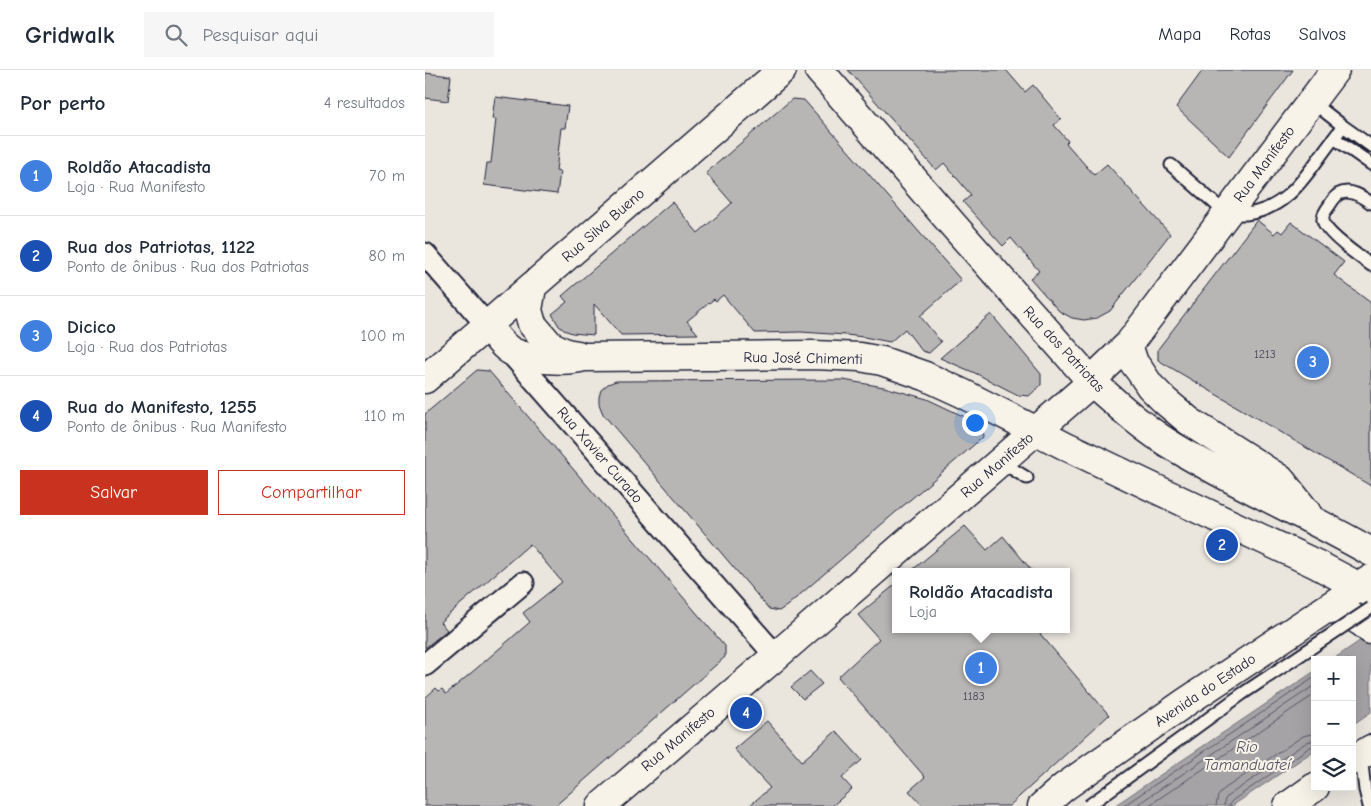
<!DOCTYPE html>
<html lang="pt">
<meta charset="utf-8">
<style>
body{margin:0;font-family:"Comic Neue",sans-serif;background:#f6f6f7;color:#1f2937}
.controls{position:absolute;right:15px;bottom:15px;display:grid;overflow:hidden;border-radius:0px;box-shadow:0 5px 20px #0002}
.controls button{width:45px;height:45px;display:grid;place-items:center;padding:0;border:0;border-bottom:1px solid #e0e1e3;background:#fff;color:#1f2937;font:25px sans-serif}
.you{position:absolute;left:549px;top:352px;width:18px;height:18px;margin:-12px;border:4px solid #fff;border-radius:50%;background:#1a73e8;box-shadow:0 0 0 8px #1a73e833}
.badge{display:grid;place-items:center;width:32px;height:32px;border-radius:50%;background:#c8321e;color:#fff;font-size:16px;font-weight:700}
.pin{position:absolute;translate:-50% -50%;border:2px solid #fff;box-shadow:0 1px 5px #0006}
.popup{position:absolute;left:467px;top:498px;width:178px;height:65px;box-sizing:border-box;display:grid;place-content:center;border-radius:0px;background:#fff;filter:drop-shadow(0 1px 4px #0005);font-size:16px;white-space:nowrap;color:#747a83}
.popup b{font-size:19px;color:#1f2937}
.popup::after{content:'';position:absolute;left:50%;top:100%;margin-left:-10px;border:10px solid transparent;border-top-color:#fff}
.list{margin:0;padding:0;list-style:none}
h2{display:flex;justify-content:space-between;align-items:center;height:65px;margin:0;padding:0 20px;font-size:21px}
h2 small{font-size:16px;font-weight:400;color:#747a83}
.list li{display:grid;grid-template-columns:32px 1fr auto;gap:15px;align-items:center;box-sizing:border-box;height:80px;padding:0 20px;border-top:1px solid #e0e1e3}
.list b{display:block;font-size:19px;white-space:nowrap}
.list p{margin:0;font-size:16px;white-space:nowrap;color:#747a83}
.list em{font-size:16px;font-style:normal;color:#747a83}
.actions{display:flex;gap:10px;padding:15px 20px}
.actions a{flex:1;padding:11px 0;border:1px solid #c8321e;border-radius:0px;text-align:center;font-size:18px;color:#c8321e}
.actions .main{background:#c8321e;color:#fff}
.icon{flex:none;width:28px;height:28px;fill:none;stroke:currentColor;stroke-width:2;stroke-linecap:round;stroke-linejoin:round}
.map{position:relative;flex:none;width:946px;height:736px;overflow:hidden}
header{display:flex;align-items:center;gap:30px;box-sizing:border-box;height:70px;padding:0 25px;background:#fff;border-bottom:1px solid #e0e1e3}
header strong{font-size:24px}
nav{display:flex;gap:28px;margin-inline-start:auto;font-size:18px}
.search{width:350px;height:45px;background:#f6f6f7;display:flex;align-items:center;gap:12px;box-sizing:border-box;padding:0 18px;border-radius:0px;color:#747a83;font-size:19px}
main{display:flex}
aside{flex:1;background:#fff}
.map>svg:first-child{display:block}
</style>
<header>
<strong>Gridwalk</strong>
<div class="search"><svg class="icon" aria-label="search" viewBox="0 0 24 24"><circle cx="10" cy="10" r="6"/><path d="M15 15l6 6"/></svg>Pesquisar aqui</div>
<nav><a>Mapa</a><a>Rotas</a><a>Salvos</a></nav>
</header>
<main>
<aside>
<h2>Por perto<small>4 resultados</small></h2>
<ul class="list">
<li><span class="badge" style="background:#3f7fe0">1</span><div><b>Roldão Atacadista</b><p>Loja · Rua Manifesto</p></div><em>70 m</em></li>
<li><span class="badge" style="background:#1a4fb4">2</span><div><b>Rua dos Patriotas, 1122</b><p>Ponto de ônibus · Rua dos Patriotas</p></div><em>80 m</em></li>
<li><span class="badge" style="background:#3f7fe0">3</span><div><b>Dicico</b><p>Loja · Rua dos Patriotas</p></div><em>100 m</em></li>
<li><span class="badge" style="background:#1a4fb4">4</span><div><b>Rua do Manifesto, 1255</b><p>Ponto de ônibus · Rua Manifesto</p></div><em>110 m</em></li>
</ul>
<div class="actions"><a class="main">Salvar</a><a>Compartilhar</a></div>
</aside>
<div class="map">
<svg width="946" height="736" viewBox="0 0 946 736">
<rect width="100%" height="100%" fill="#eae6de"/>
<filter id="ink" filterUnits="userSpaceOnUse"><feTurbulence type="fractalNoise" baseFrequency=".02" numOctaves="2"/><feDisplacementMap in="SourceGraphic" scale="10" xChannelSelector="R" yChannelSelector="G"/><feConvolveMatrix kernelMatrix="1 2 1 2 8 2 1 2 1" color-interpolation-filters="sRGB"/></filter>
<g filter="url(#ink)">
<path fill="#a6a3a6" stroke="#716f7b" d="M946,563V642L927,655V590H907Z
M890,601V680L807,736H689Z"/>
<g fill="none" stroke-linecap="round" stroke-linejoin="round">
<path stroke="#575666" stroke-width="1" d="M698,736L890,607
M710,736L890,615
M723,736L890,624
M791,736L793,726L799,719L878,666L890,663
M799,736L800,729L804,725L882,672L890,670
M805,736V733L808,730L885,677H890"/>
</g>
<path fill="#b8b6b5" stroke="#22223b" d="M423,0H581L600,22L608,15L636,49L629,55L643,71L641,73L669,105L682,94L745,164L685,241L672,248L659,250L647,248L634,241L605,208L614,201L586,168L578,176L538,132L546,125L519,93L511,100Z
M778,0H868L804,87L751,37Z
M0,3L26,6L23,31L0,28Z
M70,27L143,36L140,58H136L131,101L135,102L132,124L59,115L62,93H66L71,49H67Z
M367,29L379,30L536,210L495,246L516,272L504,283L497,281L480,259L465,272L439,267L421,265L376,262L330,263L298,225L291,231L289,229L262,251L273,264L196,265L169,234V265L147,263L139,260L134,256L127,244L142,232L137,226L247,132L273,163L307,133L281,103Z
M832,150L849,164L853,160L857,163L866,152L919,192L909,205L946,233V416L733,290V279Z
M566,244L616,304V315L604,326L593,325L550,303L515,288Z
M52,300L64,301L300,576V587L130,736H0V628L11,618L14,621L17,619L21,624L52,598L105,552L98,543L137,512L105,474L15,552L22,560L0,578V344Z
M418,310L459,317L502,329L557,355L558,367L363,535L354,541L344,539L178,344L174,334V327L176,320L183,314L191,311Z
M540,456L562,480L578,466L608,502H485Z
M471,514V559H611L684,645L584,736H498L484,721L500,707L413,607L454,569L433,545Z
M385,601L397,614L378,629L366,617Z
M342,651L377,691L411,661L437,690L417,708L427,719L407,736H324L345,718L309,679Z"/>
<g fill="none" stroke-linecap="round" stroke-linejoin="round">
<defs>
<path id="service" d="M886,31L918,56L909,68
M918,56L946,76
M746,95L802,144C808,144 815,144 821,144C866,139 884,99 909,68L946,94
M946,133C938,127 925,118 914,124C910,126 906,133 904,136C901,140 897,146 898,150C899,162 936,188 946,195
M576,392L602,408
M936,686L940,720L944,736"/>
<path id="minor" d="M0,184L62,255
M83,280L351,586
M0,595L98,513"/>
<path id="secondary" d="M394,0L529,156L667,312C694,336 720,360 751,378C814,416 882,445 946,482
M107,217L103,240L107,254L125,275L141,283L153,285
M62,255C68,263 75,273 83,279C97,290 143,292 159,287L389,285L435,287L457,291L500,306L537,323L643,377L769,437L891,494L946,523
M703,275L709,293L715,301L725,316L740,331L764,351L855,409L882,443
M0,309L357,0
M176,736L351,586L667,312L676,301L703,275L910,0"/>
<path id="trunk" d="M903,538C919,541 933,548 946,560
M927,691L946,679
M617,736L639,717L761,632L946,509
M863,736L890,717"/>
</defs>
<use href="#service" stroke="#22223b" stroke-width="15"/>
<use href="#minor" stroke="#22223b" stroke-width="25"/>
<use href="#secondary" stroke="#22223b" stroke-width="31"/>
<use href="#trunk" stroke="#22223b" stroke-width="31"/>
<use href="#service" stroke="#f7f3e8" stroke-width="11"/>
<use href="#minor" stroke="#f7f3e8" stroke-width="21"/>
<use href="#secondary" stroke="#f7f3e8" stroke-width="28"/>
<use href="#trunk" stroke="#f7f3e8" stroke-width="28"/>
<defs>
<path id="service-bridge" d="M663,736L817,624L946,538"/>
</defs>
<use href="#service-bridge" stroke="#22223b" stroke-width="15" stroke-linecap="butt"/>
<use href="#service-bridge" stroke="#f7f3e8" stroke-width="11"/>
</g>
</g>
<g text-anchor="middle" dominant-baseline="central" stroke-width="4" stroke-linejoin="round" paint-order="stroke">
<g font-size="12" fill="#48475a">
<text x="840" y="284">1213</text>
<text x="549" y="626">1183</text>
</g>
<g font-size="15" fill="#22223b" stroke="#f7f3e8">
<text transform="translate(839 94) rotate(-53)">Rua Manifesto</text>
<text transform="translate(178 155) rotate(-41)">Rua Silva Bueno</text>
<text transform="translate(639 279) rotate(47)">Rua dos Patriotas</text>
<text transform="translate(378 288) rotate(1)">Rua José Chimenti</text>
<text transform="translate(175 385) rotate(49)">Rua Xavier Curado</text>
<text transform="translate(572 395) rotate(-41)">Rua Manifesto</text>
<text transform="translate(780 620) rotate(-34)">Avenida do Estado</text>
<text transform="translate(253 669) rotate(-40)">Rua Manifesto</text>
</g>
<g font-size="16" font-style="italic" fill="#504f60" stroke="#f7f3e8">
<text x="822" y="677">Rio<tspan x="822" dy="18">Tamanduateí</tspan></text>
</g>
</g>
</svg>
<div class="controls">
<button>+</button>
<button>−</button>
<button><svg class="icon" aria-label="layers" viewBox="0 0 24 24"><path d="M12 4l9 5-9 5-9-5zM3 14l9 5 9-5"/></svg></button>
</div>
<div class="you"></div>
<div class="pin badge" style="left:556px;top:598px;background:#3f7fe0">1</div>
<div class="popup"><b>Roldão Atacadista</b>Loja</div>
<div class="pin badge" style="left:797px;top:475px;background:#1a4fb4">2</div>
<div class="pin badge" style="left:888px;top:292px;background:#3f7fe0">3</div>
<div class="pin badge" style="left:321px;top:643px;background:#1a4fb4">4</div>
</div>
</main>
